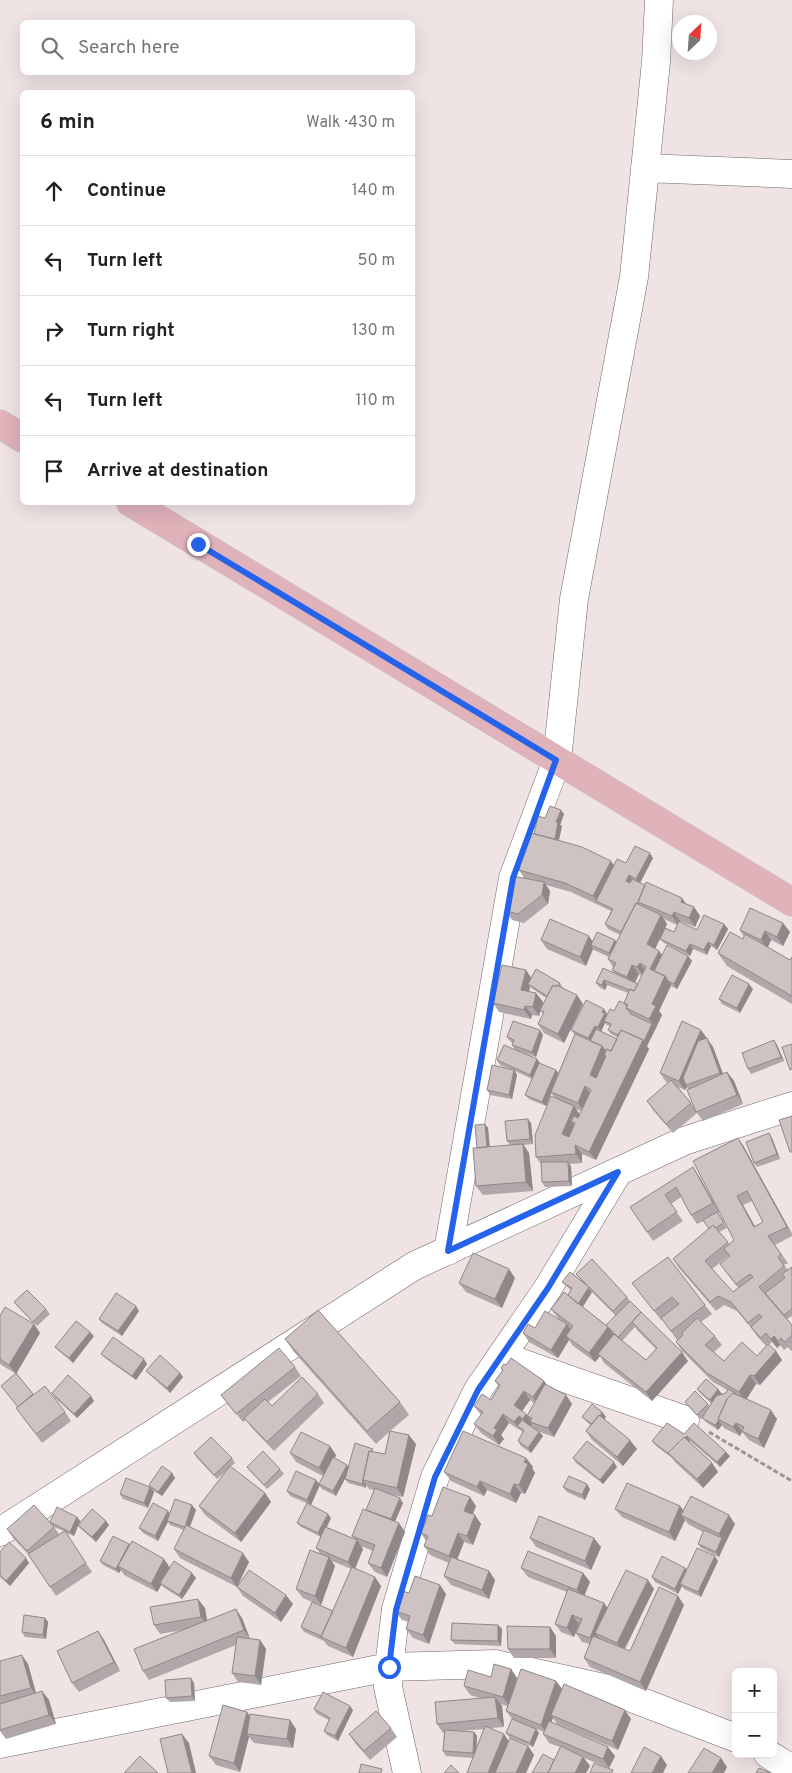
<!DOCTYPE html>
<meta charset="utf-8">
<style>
body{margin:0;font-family:Overpass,sans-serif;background:#f6f6f6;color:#222}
.controls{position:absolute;right:15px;bottom:15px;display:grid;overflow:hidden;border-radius:8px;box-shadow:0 5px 20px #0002}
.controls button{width:45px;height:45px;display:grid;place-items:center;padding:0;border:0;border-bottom:1px solid #e0e0e0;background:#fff;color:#222;font:25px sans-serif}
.compass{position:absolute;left:672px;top:15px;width:45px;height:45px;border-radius:50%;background:#fff;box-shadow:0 5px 20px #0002;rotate:25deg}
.stop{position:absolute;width:15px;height:15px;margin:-11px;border:4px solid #2563eb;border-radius:50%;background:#fff}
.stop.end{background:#2563eb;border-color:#fff;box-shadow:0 1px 5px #0008}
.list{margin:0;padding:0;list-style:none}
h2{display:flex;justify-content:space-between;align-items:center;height:65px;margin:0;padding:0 20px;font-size:21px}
h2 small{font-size:16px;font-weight:400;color:#767676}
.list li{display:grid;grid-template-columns:32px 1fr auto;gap:15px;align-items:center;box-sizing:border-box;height:70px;padding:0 20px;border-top:1px solid #e0e0e0}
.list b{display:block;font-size:19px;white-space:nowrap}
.list em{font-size:16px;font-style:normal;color:#767676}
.icon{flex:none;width:28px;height:28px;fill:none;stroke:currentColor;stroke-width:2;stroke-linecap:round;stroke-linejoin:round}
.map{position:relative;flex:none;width:792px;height:1773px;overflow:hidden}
.search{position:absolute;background:#fff;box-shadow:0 5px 20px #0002;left:20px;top:20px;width:395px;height:55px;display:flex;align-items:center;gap:12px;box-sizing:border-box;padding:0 18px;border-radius:8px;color:#767676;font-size:19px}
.panel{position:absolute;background:#fff;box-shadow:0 5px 20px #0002;left:20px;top:90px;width:395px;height:415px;border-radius:8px}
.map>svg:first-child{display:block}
</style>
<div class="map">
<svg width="792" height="1773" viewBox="0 0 792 1773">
<rect width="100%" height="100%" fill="#efe3e4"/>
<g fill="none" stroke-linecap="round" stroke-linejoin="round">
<defs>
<path id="minor" d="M645,168L792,174
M448,1251L513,878L557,760L574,599L634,277L656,62L659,0
M501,1356L685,1420
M0,1532L414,1266L684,1141L792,1106
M0,1744L389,1667L495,1664L608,1689L736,1738
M768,1754L792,1769
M407,1773L388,1687L389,1667L396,1609L435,1477L478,1390L548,1288L618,1172"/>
<path id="major" d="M0,424L22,438
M130,502L792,902"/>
</defs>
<use href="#minor" stroke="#706667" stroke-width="29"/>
<use href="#major" stroke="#c3c2c2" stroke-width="29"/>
<path stroke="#9d9494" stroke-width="3" stroke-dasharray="5 2.5" stroke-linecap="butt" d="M709,1432L792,1481"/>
<use href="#minor" stroke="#fff" stroke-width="28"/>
<use href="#major" stroke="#e0b2ba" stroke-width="28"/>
</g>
<path fill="#b1a7a8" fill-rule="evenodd" d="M564,814L560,825L562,826L559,840L614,865L653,858L640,883L694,907L700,916L695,927L680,921V922L697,930L724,924L728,929L717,950L711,946L707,955L693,949L690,956L664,943L660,939L665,929L655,949L659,951L662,955L688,956L692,961L677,989L671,986L659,1011L662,1015L647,1046L649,1049L596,1160L582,1154V1163L570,1164L571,1167L572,1186L545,1187L542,1182L541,1164L536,1157L555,1098L551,1093L546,1106L529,1099L525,1095L532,1079L515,1071L517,1075L512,1099L490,1095L487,1090L510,1069L500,1065L497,1060L537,1059L540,1063L558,1073L575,1035L571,1030L604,1009L607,1014V1015L614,1011L624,1003L628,993L607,985L605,990L599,987L596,983L615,974L612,970L613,967L608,959L609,957L594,950L593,949L586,966L547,949L541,940L617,942L620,935L608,929L605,924L611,911L571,892L546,885L550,891L548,904L524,923L512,920L506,911L524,878L519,870L534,834L545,818ZM664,919L677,925L674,932L665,928L667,924ZM639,974L642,976L638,984L635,983ZM605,1023L607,1025L610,1026L608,1030L611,1034L617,1037V1039L601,1031ZM576,1109L581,1111L580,1114Z
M740,930L790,932L783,946L771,940L768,947L790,960L792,957V1004L727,966L718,953L743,939L744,937Z
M526,970L531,978L560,983L563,988L583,1004L564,1043L544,1033L538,1024L543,1014L541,1010L539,1016L532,1015L531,1019L499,1012L493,1003ZM530,987L546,998L542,1007L543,1002L536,993L529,992Z
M753,989L740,1013L722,1004L719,999Z
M701,1030L713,1047L723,1074L727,1072L734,1081L743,1104L703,1121L697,1113L673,1133L653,1110L647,1101L668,1083L666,1082L660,1073ZM678,1087L685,1090L687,1087L688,1089L694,1107Z
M543,1035L536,1057L515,1050L512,1045L513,1043L511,1042L507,1037Z
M777,1045L784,1061L751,1074L748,1069Z
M531,1123L533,1144L523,1145L529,1153L533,1191L483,1195L476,1186L477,1148L485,1124L488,1128L490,1147L510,1145L507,1141Z
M738,1138L744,1147L792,1234V1236L775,1245L788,1263L784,1265L788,1270L792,1267V1316L787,1319L792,1325V1350L791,1351L788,1347L784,1350L780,1345L777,1348L772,1342L769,1345L776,1351L782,1360L760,1385L756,1384L747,1399L777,1419L764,1448L749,1440L742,1432L740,1436L724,1428L722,1425L718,1430L706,1422L702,1418L703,1417L700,1419L688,1406L685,1402L708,1404L709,1406L711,1403L701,1394L697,1389H718L722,1394L726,1393L727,1390L713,1382L682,1351L676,1342L677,1340L662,1319L661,1320L632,1283L705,1305L712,1314L701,1322L715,1336L722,1345L714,1352L724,1361L757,1356L766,1346L757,1336L751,1328L737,1311L724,1305L716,1311L679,1268L673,1259L709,1229L704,1221L697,1224L691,1215L681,1197L671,1204L683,1221L653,1241L630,1207L699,1176L719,1212L718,1213L727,1228L719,1232L729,1244L734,1240ZM752,1201L763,1222L755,1226L743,1205ZM729,1257L720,1264L738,1288L733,1292L712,1269L729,1256Z
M772,1138L780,1159L757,1167L754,1163Z
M576,1274L627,1297L630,1301L688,1361L652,1401L604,1363L600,1356L595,1362L572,1345L569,1340L558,1358L529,1342L523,1333L535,1328L561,1321L558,1318L551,1309L568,1295L571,1290L566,1286L562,1282L581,1280ZM592,1292L616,1316L606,1325L583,1307ZM635,1327L638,1331L656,1349L646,1360L622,1341Z
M515,1278L502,1308L466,1292L459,1283Z
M14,1302L46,1309L50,1314L37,1326L18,1307Z
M139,1311L122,1336L102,1323L99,1319Z
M0,1316L34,1324L40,1333L16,1374L0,1364Z
M94,1336L73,1363L59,1351L55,1347Z
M285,1339L400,1402L409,1415L390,1431L416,1444L403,1497L388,1494L403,1503L395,1521L405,1532L387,1577L375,1572L368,1563L373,1551L361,1546L363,1549L355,1569L381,1586L353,1657L328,1646L324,1641L304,1632L301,1627L312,1602L303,1598L296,1589L320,1553L316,1548L321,1537L301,1527L297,1523L331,1518L327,1527L355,1539L352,1536L366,1510L374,1490L369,1489L366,1485V1488L348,1483L345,1479L336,1496L322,1489L319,1485L311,1505L290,1496L287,1491L316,1480L319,1484L323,1476L296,1462L290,1453L336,1455L335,1458L348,1466L375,1452L385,1454L389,1432L376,1444L294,1352ZM332,1561L351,1569L333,1611L314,1602L321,1605L335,1566Z
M101,1354L147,1364L136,1380L105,1358Z
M506,1365L544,1381L547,1385L572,1404L554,1437L540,1432L543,1436L531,1453L521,1446L518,1441L523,1432L509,1423L501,1435L504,1439L499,1445L481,1433L474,1424L481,1415L474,1406L491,1400L499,1387L495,1381L502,1371L501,1368ZM530,1400L534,1403L527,1416L522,1411Z
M295,1367L301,1376L268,1402L272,1406L318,1394L324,1403L274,1451L251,1427L246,1420L243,1422L221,1395Z
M146,1371L183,1377L170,1393L150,1375Z
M16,1373L34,1395L65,1412L71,1421L42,1443L16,1408L18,1407L1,1386Z
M52,1393L94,1401L77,1418L55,1398Z
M602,1412L606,1417L604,1419L637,1449L623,1466L592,1440L586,1431L590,1425L582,1417Z
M684,1434L730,1456L720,1467L690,1441L689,1442L712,1463L718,1472L703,1488L675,1462L672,1458L655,1445L652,1441Z
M194,1453L232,1458L235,1463L230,1467L265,1493L271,1502L241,1542L205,1515L199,1506L226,1471L217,1479L197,1458Z
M526,1458L533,1467L532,1468L535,1473L525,1494L521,1493L516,1503L487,1490L484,1496L451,1481L444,1472Z
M573,1458L617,1467L603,1484L576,1463Z
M247,1467L280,1469L284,1474L267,1489L250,1471Z
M172,1473L175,1478L162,1496L152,1490L154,1492L148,1508L123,1499L120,1494L150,1487L149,1485Z
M563,1487L590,1489L585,1500L567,1492Z
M476,1506L473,1514L481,1524L473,1545L464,1542L457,1559L489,1571L495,1580L489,1599L451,1585L444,1576L449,1563L430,1555L424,1546L426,1541L421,1533L432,1516Z
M680,1506L683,1511L735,1524L719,1557L701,1548L698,1544L703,1532L688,1524L685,1520L675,1541L622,1517L615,1509Z
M196,1510L190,1527L249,1562L237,1587L180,1558L174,1549L184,1530L170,1525L168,1522L158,1541L143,1533L139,1528L168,1511L169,1514Z
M77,1517L80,1521H106L109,1525L96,1542L81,1529L78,1526L74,1536L66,1533L92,1572L56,1596L28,1554L13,1538L7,1529L52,1525L50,1522ZM54,1527L64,1531L59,1534Z
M530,1538L601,1547L591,1570L536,1547Z
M130,1545L164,1559L170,1568L196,1578L182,1599L163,1587L162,1584L157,1592L124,1575L121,1570L119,1573L103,1565L100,1561Z
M0,1552L29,1563L10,1586L0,1577Z
M718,1561L701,1597L684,1589L682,1586L678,1594L655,1582L652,1577L685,1568L687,1570Z
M521,1568L583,1573L590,1582L584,1595L604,1603L607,1608L654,1589L625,1649L630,1651L684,1605L646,1691L590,1667L584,1658L590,1644L582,1642L576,1633L580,1624H579L574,1637L561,1632L555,1624L567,1592L528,1577Z
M237,1587L293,1604L281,1622L243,1596Z
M409,1593L446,1594L429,1644L413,1638L406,1629L408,1622L402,1620L395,1611Z
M205,1608L207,1621L242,1618L250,1639L260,1640L266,1649L261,1685L238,1682L232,1673L236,1645L149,1680L143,1671L183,1630L160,1634L154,1625Z
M45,1618L48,1622L46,1639L25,1637L22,1632Z
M498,1625L502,1629L501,1646L455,1644L451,1640Z
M550,1627L556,1636V1658H514L508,1649Z
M98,1631L104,1640L120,1671L79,1692L72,1683Z
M0,1661L28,1664L36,1693L42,1691L49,1700L56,1724L6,1739L0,1731Z
M511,1669L517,1678L515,1685L556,1681L562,1689L631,1719L618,1750L557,1724L553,1718L551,1722L615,1756L609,1768L584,1758L590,1766L586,1773H532L554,1760L560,1747L549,1743L543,1734L544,1732L536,1729L539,1733L533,1747L509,1737L506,1733L512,1719L506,1711L507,1706L500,1704L502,1706L504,1727L490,1728L509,1741L528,1746L534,1755L526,1773H467L473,1758L446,1756L443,1751L444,1733H443L437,1724L480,1698L470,1695L464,1686ZM484,1729L476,1748L477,1736L474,1732L461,1731Z
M194,1683L195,1701L170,1702L166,1698Z
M314,1709L353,1710L338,1741L327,1735L324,1731L329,1720L317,1714Z
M247,1712L250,1716L296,1729L293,1748L254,1743L249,1737L240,1772L216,1765L209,1756Z
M391,1728L397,1737L370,1760L355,1743L349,1734Z"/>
<path fill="#908888" d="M561,810L564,814L560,825L562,826L557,848L554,843L556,822Z
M650,853L653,858L640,883L636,879Z
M611,861L617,870L596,901L599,905L593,896Z
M629,875L632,879L629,886L626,881Z
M544,882L550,891L548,904L542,895Z
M682,898L688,907L681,902Z
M694,907L700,916L695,927L689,918Z
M674,912L680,921L678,925L672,916Z
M661,915L667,924L653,953L647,944Z
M783,923L790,932L783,946L777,937Z
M724,924L728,929L717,950L714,945Z
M765,931L771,940L767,949L761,940Z
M589,936L595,945H591L593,949L586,966L580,957Z
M615,940L618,944L612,958L609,953Z
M708,942L711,946L707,955L704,950Z
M690,944L693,949L690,956L686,951Z
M659,951L666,960L658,976L650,969Z
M688,956L692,961L677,989L674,984Z
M640,963L646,972L643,976L637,967Z
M632,965L639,974L633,986L627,977Z
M526,970L532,979L528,984L530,987L527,999L521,990Z
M665,976L671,985L659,1011L662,1015L656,1028L649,1019L652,1004Z
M604,980L607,985L605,990L602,985Z
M749,984L753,989L740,1013L737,1008Z
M536,993L543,1002L539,1016L533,1007Z
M577,995L583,1004L564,1043L558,1034Z
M525,1006L532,1015L531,1019L524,1010Z
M604,1009L607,1014L606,1015L608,1017L604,1021L605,1023L601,1032L598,1027L602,1012Z
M652,1024L656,1028L647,1046L649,1049L596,1160L589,1152L643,1040Z
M595,1026L598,1030L592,1043L588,1038Z
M540,1030L543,1035L536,1057L532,1052Z
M701,1030L713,1047L726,1082L720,1073L686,1085L687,1087L685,1090L679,1081Z
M774,1040L777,1045L784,1061L781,1057Z
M602,1046L608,1055L606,1056L604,1055L607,1059L596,1084L590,1075Z
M537,1059L540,1064L533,1079L530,1075Z
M514,1070L517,1075L512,1099L509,1095Z
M556,1070L559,1074L546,1106L542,1102Z
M727,1072L734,1081L743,1104L737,1095Z
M585,1086L591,1095L584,1112L578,1103Z
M574,1106L580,1115L575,1123L571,1121L575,1127L568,1143L562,1134Z
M528,1119L531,1123L533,1144L530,1139Z
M485,1124L488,1128L490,1154L487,1149Z
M769,1133L772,1138L780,1159L777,1154Z
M738,1138L744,1147L792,1234L787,1227Z
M523,1144L529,1153L533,1191L526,1182Z
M575,1145L582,1154V1163L576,1154Z
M568,1162L571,1167L572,1186L569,1181Z
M693,1167L699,1176L719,1212L713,1203Z
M737,1196L743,1205L760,1236L754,1227Z
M509,1269L515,1278L502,1308L495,1299Z
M588,1289L592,1292L581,1309L578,1304Z
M136,1306L139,1311L122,1336L118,1331Z
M34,1324L40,1333L16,1374L9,1365Z
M567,1324L573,1333L566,1336L569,1340L558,1358L551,1350Z
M608,1327L615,1336L598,1354L600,1356L595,1362L589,1353Z
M90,1332L94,1336L73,1363L69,1358Z
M774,1336L780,1345L777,1348L771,1339Z
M776,1351L782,1360L760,1385L754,1376Z
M682,1352L688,1361L652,1401L646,1392Z
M144,1359L147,1364L136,1380L132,1376Z
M180,1373L183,1377L170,1393L167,1388Z
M750,1375L756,1384L745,1401L739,1392Z
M544,1381L551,1390L539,1406L533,1397Z
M718,1389L722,1394L713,1404L710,1400Z
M524,1391L530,1400L520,1414L514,1405Z
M566,1395L572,1404L554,1437L548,1428Z
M91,1396L94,1401L77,1418L74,1414Z
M771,1410L777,1419L764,1448L758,1439Z
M602,1412L606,1417L596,1429L593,1425Z
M503,1414L509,1423L501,1435L504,1439L499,1445L493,1436L494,1428Z
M526,1414L532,1422H530L532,1424L529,1428L523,1419Z
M519,1416L525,1424L517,1426L514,1422Z
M718,1420L722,1425L718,1430L715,1425Z
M736,1423L742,1432L740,1436L733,1427Z
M539,1432L543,1436L531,1453L528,1448Z
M409,1435L416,1444L403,1497L397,1488Z
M687,1436L690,1441L675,1459L671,1456Z
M630,1440L637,1449L623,1466L617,1457Z
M330,1446L336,1455L326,1477L319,1468Z
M726,1452L730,1456L720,1467L717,1462Z
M526,1458L533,1467L532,1468L535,1473L525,1494L519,1485L524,1462Z
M614,1462L617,1467L603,1484L600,1480Z
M712,1463L718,1472L703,1488L697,1479Z
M347,1465L350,1469L336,1496L333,1491Z
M172,1473L175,1478L162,1496L158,1492Z
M316,1480L320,1485L311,1505L307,1500Z
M363,1481L366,1485V1488L362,1484Z
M480,1481L487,1490L484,1496L477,1487Z
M514,1484L521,1493L516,1503L510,1494Z
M587,1484L590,1489L585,1500L582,1495Z
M150,1487L154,1492L148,1508L144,1503Z
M265,1493L271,1502L241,1542L235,1533Z
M470,1497L476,1506L470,1520L464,1511Z
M400,1498L403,1503L393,1526L390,1521Z
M192,1505L196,1510L188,1532L185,1527Z
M680,1506L687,1515H681L685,1520L675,1541L669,1532Z
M168,1511L171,1516L158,1541L155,1536Z
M328,1514L331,1518L321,1538L318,1533Z
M475,1515L481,1524L473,1545L467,1536Z
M729,1515L735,1524L725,1543L719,1534Z
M77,1517L80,1521L74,1536L70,1532Z
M106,1521L109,1525L96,1542L92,1537Z
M399,1523L405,1532L387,1577L381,1568Z
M458,1533L464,1542L455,1565L449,1556Z
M594,1538L601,1547L591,1570L585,1561Z
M722,1538L725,1543L719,1557L716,1552Z
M357,1540L363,1549L354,1571L348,1562Z
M129,1544L132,1548L118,1566L121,1570L119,1573L116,1569Z
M243,1553L249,1562L237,1587L231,1578Z
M715,1556L718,1561L701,1597L698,1592Z
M329,1557L335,1566L321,1605L315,1596Z
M26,1558L29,1563L10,1586L6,1581Z
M164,1559L170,1568L160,1583L162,1584L157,1592L151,1584Z
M685,1568L689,1572L680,1584L682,1586L678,1594L675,1589Z
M489,1571L495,1580L489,1599L482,1590Z
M192,1573L196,1578L182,1599L179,1595Z
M583,1573L590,1582L583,1599L577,1590Z
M375,1577L381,1586L353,1657L346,1648Z
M648,1580L654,1589L623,1652L617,1643Z
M440,1585L446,1594L429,1644L423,1635Z
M286,1595L293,1604L281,1622L275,1613Z
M678,1596L684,1605L646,1691L640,1682Z
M198,1599L205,1608L208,1626L201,1617Z
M604,1603L610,1612L595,1633L600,1639L596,1647L590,1638Z
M236,1609L242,1618L250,1639L244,1630Z
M572,1615L579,1624L574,1637L567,1628Z
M45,1618L48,1622L46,1639L43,1635Z
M498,1625L502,1629L501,1646L498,1641Z
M550,1627L556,1636V1658L550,1649Z
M98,1631L104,1640L120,1671L114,1662Z
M260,1640L266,1649L261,1685L255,1676Z
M22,1655L28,1664L37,1697L31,1688Z
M511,1669L517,1678L509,1706L503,1697Z
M191,1678L194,1683L195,1701L192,1696Z
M556,1681L563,1690L551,1715L553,1718L547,1734L541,1725Z
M42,1691L49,1700L56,1724L49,1715Z
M495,1697L502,1706L504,1727L498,1718Z
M350,1706L353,1710L338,1741L335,1736Z
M625,1710L631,1719L618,1750L612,1741Z
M247,1712L253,1721L247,1734L249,1737L240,1772L234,1763Z
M290,1720L296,1729L293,1748L287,1739Z
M536,1729L539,1733L533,1747L530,1743Z
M474,1732L477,1736L476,1758L473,1753Z
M182,1734L189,1743L196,1773H192Z
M504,1734L510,1743L498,1773H488Z
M528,1746L534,1755L526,1773H516Z
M608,1747L615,1756L609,1768L603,1759Z
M661,1756L667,1765L663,1773H652Z
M583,1757L590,1766L586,1773H575Z
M721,1758L727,1767L724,1773H712Z"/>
<path fill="#cec2c3" stroke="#908888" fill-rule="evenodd" d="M550,806L561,810L556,822H558L555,839L534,834L538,816L545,818Z
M528,832L582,847L611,861L593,896L565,883L519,870Z
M635,846L650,853L636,879L629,875L626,881L630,883L632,879L645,885L638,902L639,903L638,904L636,903L621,932L605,924L613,909L596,901L617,859L626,863Z
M513,876L544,882L542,895L518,914L506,911Z
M646,882L682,898L681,902L694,907L689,918L674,912L672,916L638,902Z
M636,903L661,915L647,944L659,951L650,969L665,976L652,1004L656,1006L649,1019L626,1008L628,1005L624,1003L630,989L634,991L646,967L640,963L637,967L632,965L627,977L612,970L616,963L608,959Z
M750,908L783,923L777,937L765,931L761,940L740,930Z
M704,915L724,924L714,945L708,942L704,950L690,944L686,951L660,939L665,928L674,932L679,921L697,930Z
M550,919L589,936L580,957L541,940Z
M597,932L615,940L609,953L591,945Z
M730,932L743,939L745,934L790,960L792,957V996L718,953Z
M667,945L688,956L674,984L668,981L665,976L654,971Z
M502,965L526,970L521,990L536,993L533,1007L525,1006L524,1010L493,1003Z
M603,968L638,984L634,991L630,989V990L604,980L602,985L596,983Z
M536,969L560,983L558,986L556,985L555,987L553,985L547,996L528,984Z
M732,975L749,984L737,1008L719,999Z
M553,985L555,987L556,985L577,995L558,1034L538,1024L544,1012L540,1010Z
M586,1000L604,1009L602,1012L605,1013L598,1027L595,1026L588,1038L571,1030Z
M619,1001L624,1003L627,1007L626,1008L631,1014L652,1024L644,1041L643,1040L621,1030L618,1035L608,1030L611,1024L604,1021L610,1009L614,1011Z
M513,1021L540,1030L532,1052L512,1045L514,1040L507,1037Z
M682,1021L701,1030L679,1081L660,1073Z
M596,1029L617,1039L611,1051L607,1049L606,1051L602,1046L590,1041Z
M621,1030L643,1040L589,1152L575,1145L576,1154L536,1157L535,1135L551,1096L574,1106L562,1134L569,1137L575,1123L571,1121L574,1116L578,1118L591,1090L585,1086L578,1103L551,1092L575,1034L602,1046L590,1075L596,1078L606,1056L604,1055L607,1049L611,1051Z
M707,1038L720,1073L686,1085L683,1078L698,1041Z
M774,1040L781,1057L748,1069L742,1053Z
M792,1044V1069L790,1070L782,1047Z
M504,1045L537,1059L530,1075L497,1060Z
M539,1063L556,1070L542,1102L525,1095Z
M492,1065L514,1070L509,1095L487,1090Z
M727,1072L737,1095L696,1112L687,1090Z
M671,1080L691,1103L666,1124L647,1101Z
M792,1116V1152H790L779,1120Z
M528,1119L530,1139L507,1141L505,1121Z
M485,1124L487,1147L477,1148L475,1125Z
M769,1133L777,1154L754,1163L746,1142Z
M738,1138L787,1227L768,1236L781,1254L778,1257L784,1266L759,1287L792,1325V1335L785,1342L781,1338L778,1341L774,1336L771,1339L766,1333L761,1338L751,1327L762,1317L759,1314L748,1323L731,1302L718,1296L710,1302L673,1259L713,1225L728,1242L705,1261L733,1292L753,1277L750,1274L736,1284L720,1264L730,1256L724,1249L734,1240L693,1161ZM747,1191L763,1222L754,1227L737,1196Z
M523,1144L526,1182L476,1186L473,1148Z
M541,1162H568L569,1181L542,1182Z
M693,1167L713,1203L691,1215L676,1187L665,1195L677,1212L647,1232L630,1207Z
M717,1212L724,1223L715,1228L713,1225L709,1229L703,1220Z
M473,1253L509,1269L495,1299L459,1283Z
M668,1257L705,1305L671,1331L661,1318L679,1304L672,1297L654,1311L632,1283Z
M592,1259L627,1297L613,1311L576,1274Z
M792,1267V1309L784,1315L765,1293L785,1278L782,1274Z
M570,1272L589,1287L578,1304L568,1295L572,1288L562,1282Z
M27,1290L46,1309L33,1322L14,1302Z
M564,1292L608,1327L589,1353L566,1336L573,1326L551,1309Z
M116,1293L136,1306L118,1331L99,1319Z
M630,1301L641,1312L618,1337L606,1325Z
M5,1307L34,1324L9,1365L0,1359V1316Z
M318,1310L400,1402L367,1431L285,1339Z
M545,1311L567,1324L551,1350L523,1333L528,1324L535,1328Z
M641,1312L682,1352L646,1392L598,1354L614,1334L646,1360L657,1348L632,1322Z
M697,1318L715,1336L705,1345L724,1361L742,1342L757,1356L768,1344L776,1351L754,1376L750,1375L739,1392L707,1373L676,1342L683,1335L682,1333Z
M76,1321L90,1332L69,1358L55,1347Z
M113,1337L144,1359L132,1376L101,1354Z
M279,1348L295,1367L236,1414L221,1395Z
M160,1355L180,1373L167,1388L146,1371Z
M511,1358L544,1381L533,1397L524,1391L514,1405L526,1414L523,1419L519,1416L514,1422L503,1414L494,1428L497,1430L493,1436L474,1424L483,1412L474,1406L482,1394L491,1400L500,1385L495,1381L503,1370L501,1368L504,1364L506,1365Z
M16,1373L33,1394L18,1407L1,1386Z
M68,1375L91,1396L74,1414L52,1393Z
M302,1377L318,1394L267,1442L244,1418L265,1399L272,1406Z
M706,1379L718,1389L710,1400L697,1389Z
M545,1384L566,1395L548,1428L530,1422L532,1418L527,1416Z
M45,1386L65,1412L36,1434L16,1408Z
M728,1389L736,1393L735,1394L733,1393L727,1399L718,1419L719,1420L715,1425L702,1418L716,1396L726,1393Z
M695,1391L708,1404L697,1415L685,1402Z
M733,1393L771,1410L758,1439L742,1431L744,1427L736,1423L733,1427L718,1419L727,1399Z
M592,1404L602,1412L600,1416L599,1415L592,1424L582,1417Z
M599,1415L630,1440L617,1457L586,1431Z
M522,1420L539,1432L528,1448L518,1441L524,1430L517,1426Z
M667,1423L684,1434L694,1423L726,1452L717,1462L687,1436L685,1438L684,1437L668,1453L670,1455L652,1441Z
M390,1431L409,1435L397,1488L363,1480L369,1451L385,1454Z
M463,1431L526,1458L524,1462L528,1464L519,1485L514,1484L510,1494L480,1481L477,1487L444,1472Z
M301,1432L330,1446L319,1468L290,1453Z
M211,1437L232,1458L214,1475L194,1453Z
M684,1437L712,1463L697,1479L668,1453Z
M587,1441L614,1462L600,1480L573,1458Z
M355,1443L373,1449L372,1451H369L362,1484L345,1479Z
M263,1451L280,1469L264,1485L247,1467Z
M333,1457L347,1465L333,1491L319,1484Z
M162,1466L172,1473L158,1492L149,1485Z
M230,1466L265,1493L235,1533L199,1506Z
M296,1471L316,1480L307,1500L287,1491Z
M569,1476L587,1484L582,1495L563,1487Z
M126,1478L150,1487L144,1503L120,1494Z
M627,1483L680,1506L669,1532L615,1509Z
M443,1487L470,1497L464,1511L475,1515L467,1536L458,1533L449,1556L424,1546L428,1536L421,1533L428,1515L432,1516Z
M375,1488L400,1498L391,1519L366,1510Z
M691,1496L729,1515L719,1534L681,1515Z
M175,1499L192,1505L185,1527L167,1521Z
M153,1503L168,1511L155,1536L139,1528Z
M307,1503L328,1514L318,1533L297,1523Z
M34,1505L54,1527L27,1551L7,1529Z
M57,1507L77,1517L70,1532L50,1522Z
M92,1509L106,1521L92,1537L78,1525Z
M363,1509L399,1523L381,1568L368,1563L375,1545L352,1536Z
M539,1516L594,1538L585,1561L530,1538Z
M186,1525L243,1553L231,1578L174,1549Z
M325,1527L357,1540L348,1562L316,1548Z
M704,1530L722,1538L716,1552L698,1544Z
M65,1531L86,1563L50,1587L28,1554Z
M113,1536L129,1544L116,1569L100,1561Z
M132,1541L164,1559L151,1584L118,1566Z
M9,1542L26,1558L6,1581L0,1575V1552Z
M697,1548L715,1556L698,1592L680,1584Z
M310,1550L329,1557L315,1596L296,1589Z
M528,1551L583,1573L577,1590L521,1568Z
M662,1556L685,1568L675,1589L652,1577Z
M451,1557L489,1571L482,1590L444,1576Z
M174,1561L192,1573L179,1595L160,1583Z
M352,1567L375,1577L346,1648L321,1637Z
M249,1570L286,1595L275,1613L237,1587Z
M626,1570L648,1580L617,1643L595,1633Z
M415,1576L440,1585L423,1635L406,1629L410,1616L395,1611L402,1591L409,1593Z
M659,1587L678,1596L640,1682L584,1658L593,1636L630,1651Z
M568,1589L604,1603L590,1638L576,1633L582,1619L572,1615L567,1628L555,1624Z
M198,1599L201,1617L154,1625L150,1607Z
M312,1602L333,1611L321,1636L301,1627Z
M236,1609L244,1630L143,1671L134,1649Z
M24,1615L45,1618L43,1635L22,1632Z
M452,1623L498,1625V1641L451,1640Z
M507,1626L550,1627V1649H508Z
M98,1631L114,1662L72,1683L57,1651Z
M237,1637L260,1640L255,1676L232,1673Z
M22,1655L31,1688L0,1696V1661Z
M494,1664L511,1669L503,1697L464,1686L468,1670L491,1677Z
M521,1669L556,1681L541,1725L506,1711Z
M191,1678L192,1696L166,1698L165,1680Z
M564,1684L625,1710L612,1741L551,1715Z
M42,1691L49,1715L0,1730V1704Z
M323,1692L350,1706L335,1736L324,1731L330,1718L314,1709Z
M495,1697L498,1718L437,1724L435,1702Z
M223,1705L247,1712L234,1763L209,1756Z
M376,1711L391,1728L364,1751L349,1734Z
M250,1714L290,1720L287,1739L247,1734Z
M512,1719L536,1729L530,1743L506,1733Z
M549,1721L608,1747L603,1759L543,1734Z
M485,1726L504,1734L488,1773H467Z
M445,1730L474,1732L473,1753L443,1751Z
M182,1734L192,1773H168L160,1739Z
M510,1738L528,1746L516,1773H495Z
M561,1746L583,1757L575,1773H548Z
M644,1747L661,1756L652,1773H631Z
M704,1748L721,1758L712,1773H688Z
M543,1754L554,1760L548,1773H532Z
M140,1756L158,1773H124Z
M594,1763L613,1770L612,1773H590Z
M361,1764L382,1769L381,1773H359Z
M451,1765L459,1773H444Z
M759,1768L771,1773H756Z"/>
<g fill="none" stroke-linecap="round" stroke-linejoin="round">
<path stroke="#2563eb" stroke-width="6" d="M198,544L556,760L513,878L448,1251L618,1172L548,1288L478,1390L435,1477L396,1610L389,1667"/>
</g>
</svg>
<div class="controls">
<button>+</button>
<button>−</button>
</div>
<svg class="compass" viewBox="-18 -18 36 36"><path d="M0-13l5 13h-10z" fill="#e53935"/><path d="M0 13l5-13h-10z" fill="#767676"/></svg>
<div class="stop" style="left:389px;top:1667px"></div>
<div class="stop end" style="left:198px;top:544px"></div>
<div class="search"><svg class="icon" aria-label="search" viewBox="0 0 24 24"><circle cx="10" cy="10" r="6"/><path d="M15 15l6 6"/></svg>Search here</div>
<section class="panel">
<h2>6 min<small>Walk · 430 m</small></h2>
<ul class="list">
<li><svg class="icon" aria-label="ahead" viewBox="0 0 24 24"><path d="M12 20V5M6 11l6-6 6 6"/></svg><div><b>Continue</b></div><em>140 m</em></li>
<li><svg class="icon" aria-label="left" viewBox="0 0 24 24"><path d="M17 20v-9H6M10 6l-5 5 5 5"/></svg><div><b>Turn left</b></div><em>50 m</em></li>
<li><svg class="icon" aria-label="right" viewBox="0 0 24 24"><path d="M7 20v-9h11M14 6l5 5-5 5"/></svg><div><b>Turn right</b></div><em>130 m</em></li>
<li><svg class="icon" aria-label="left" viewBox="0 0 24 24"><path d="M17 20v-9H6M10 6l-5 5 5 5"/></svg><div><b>Turn left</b></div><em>110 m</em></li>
<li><svg class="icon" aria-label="arrive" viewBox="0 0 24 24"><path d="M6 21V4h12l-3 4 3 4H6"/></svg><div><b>Arrive at destination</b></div></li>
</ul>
</section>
</div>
